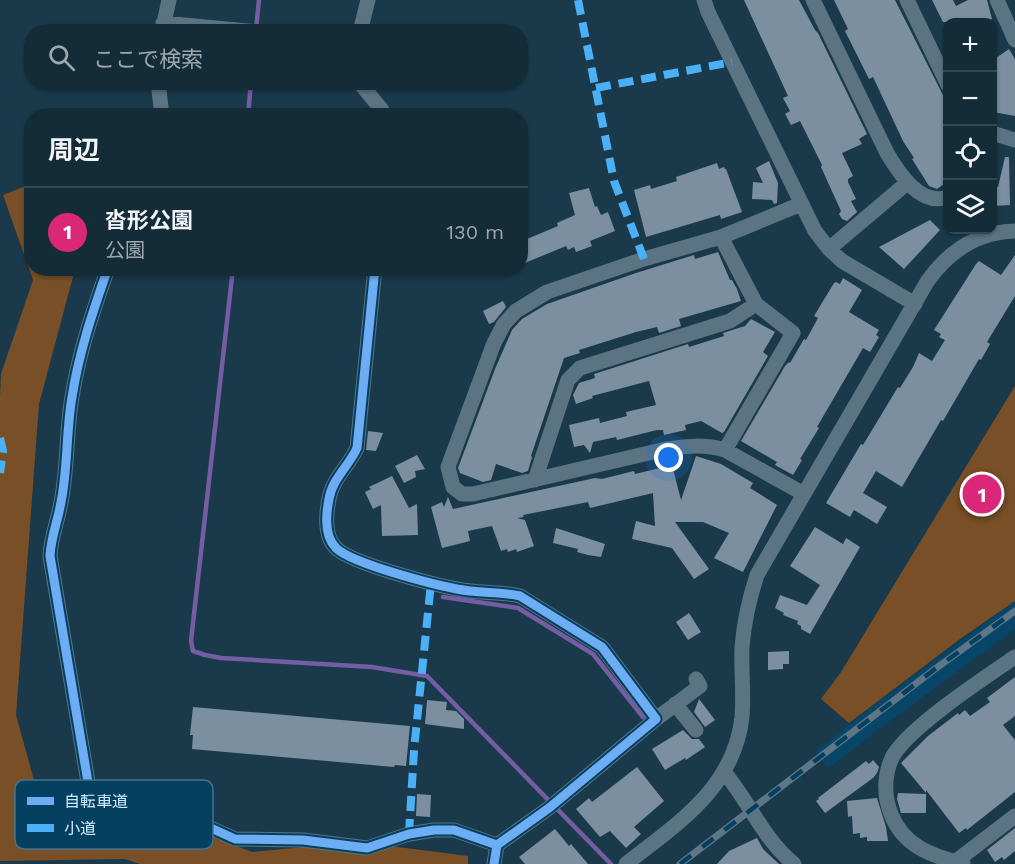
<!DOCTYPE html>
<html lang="ja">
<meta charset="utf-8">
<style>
body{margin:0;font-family:"Work Sans","Noto Sans JP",sans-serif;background:#1d3440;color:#f1f3f6}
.controls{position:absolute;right:18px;top:18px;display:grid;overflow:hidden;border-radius:12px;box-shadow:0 2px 4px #0004}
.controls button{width:54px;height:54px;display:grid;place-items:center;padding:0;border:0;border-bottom:2px solid #334853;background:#142c38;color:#f1f3f6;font:30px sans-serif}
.you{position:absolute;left:669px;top:458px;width:21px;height:21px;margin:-15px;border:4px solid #fff;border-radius:50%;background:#1a73e8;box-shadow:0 0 0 9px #1a73e833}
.badge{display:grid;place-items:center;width:39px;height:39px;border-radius:50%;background:#db2777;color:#fff;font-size:20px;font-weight:700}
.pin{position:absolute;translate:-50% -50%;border:3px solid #fff;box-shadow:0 2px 6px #0006}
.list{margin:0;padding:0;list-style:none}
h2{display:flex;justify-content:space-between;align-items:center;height:78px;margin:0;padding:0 24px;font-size:26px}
h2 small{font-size:20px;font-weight:400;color:#9da7ae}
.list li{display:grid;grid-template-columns:39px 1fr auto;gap:18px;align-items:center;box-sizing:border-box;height:90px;padding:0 24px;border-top:2px solid #334853}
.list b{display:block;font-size:22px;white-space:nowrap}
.list p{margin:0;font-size:20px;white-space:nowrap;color:#9da7ae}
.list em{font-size:20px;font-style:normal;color:#9da7ae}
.icon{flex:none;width:33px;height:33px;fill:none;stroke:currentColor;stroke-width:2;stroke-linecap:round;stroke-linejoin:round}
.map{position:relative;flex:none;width:1015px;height:864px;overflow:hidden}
.search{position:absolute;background:#142c38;box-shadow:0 2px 4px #0004;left:24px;top:24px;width:504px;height:66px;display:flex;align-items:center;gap:15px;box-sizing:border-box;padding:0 21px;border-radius:24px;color:#9da7ae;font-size:22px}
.panel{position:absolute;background:#142c38;box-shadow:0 2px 4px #0004;left:24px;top:108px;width:504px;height:168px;border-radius:24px}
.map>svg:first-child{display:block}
</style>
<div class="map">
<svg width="1015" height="864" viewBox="0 0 1015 864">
<rect width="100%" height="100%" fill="#1a3a4b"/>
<path fill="#074668" d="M1015,601V629L879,729L829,768L815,752L865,712Z"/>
<path fill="#784f27" d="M31,184L32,268L75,269L39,404L16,715L35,784L146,812L252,852L359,842L468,856V864H140L125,859L0,861V397L1,374L33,280L3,195Z
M1015,386V601L960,639L849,723L821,699L841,672Z"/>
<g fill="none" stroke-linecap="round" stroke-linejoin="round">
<path stroke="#755da5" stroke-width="4.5" d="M256,29L259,0
M248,116L251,82
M233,268L191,641L193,651L205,655L221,658L372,667L427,676L611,864
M443,597L518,608L593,654L643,717"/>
</g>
<path fill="#7b8fa0" d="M744,0H799L815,30L818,33L867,134L859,139L862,144L842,153L853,176L848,179V182L856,199L851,201L857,212L847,221L842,219L839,214L841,211L821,167L822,165L800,121L791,125L785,114L790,111L783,98L788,96Z
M834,0H895L948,105V181L937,189L929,186L912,159L914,158L903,141L873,77L869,79L845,31L848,29Z
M932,0H953L956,6L968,0H987L992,19L985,22H943Z
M1009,49L1015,59V116L993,112V60Z
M1005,157H1009L1010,205L993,206V187H998Z
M769,161L778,183L777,203L774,204L772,200L752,199L753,182L763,183L756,168Z
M717,163L719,169L724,167L725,169H726L742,212L721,219L720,215L646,237L634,190L650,185L651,189L677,181L676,177Z
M589,188L595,207L597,206L601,215L608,212L615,231L590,241L592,246L576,252L574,247L568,250L566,246L520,265V242L558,226L557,223L575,215L569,193Z
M930,220L940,230L904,269L879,247Z
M718,252L730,280H732L737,289L741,301L679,319L681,326L659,333L657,327L636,332L579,350L580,353L564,358L531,456L532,457L528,471L522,473L496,464L491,480L483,482L460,473L458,468L495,369L512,330L522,319L547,304L636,273L694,255L695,259Z
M1015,255V296L987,342L990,344L981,360L979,359L943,421L941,420L902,487L876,471L863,493L887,507L877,524L854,510L850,517L826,503L861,444L863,445L898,387L900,388L913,367L919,353L932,361L945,340L939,337L941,334L934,330L976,264L979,261L1001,275Z
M843,278L862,290L849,312L879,330L876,335L879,337L870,352L863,348L817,427L819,428L800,459L802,460L793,475L775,465L777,462L741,441L785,366L789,362L790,363L804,339L806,340L818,318L814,316L834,283L836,282L840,284Z
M503,301L506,307L494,322L489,324L483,311Z
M751,319L775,332L763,352L768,356L724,432L722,433L701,421L685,425L686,430L664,435L663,430H657L617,440L616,437L593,442L590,453L584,445L574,447L569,425L599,418L600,423L627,416L626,412L656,405L649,381L592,396L593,398L576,404L573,395L579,383L595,378L594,374L688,344L689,347L724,336L723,333L745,326Z
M368,431L383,433L376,451L366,450Z
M417,455L425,469L415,471L416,477L404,483L395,466Z
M696,456L721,464L753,483L750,488L777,505L743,572L714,558L729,533L703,522H675L709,569L694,579L672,548L632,539L636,521L655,526L653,493L590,508L588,502L523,515L524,517L517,518L525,520L534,546L517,552L516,549L508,552L507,549L501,551L492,526L468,531L470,541L442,548L431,507L442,502L444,507L448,497L453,509L595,478L602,479L634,471L635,474L672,465L681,500Z
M392,476L409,508L417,504L418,535L382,536L381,505L373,509L365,492L371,489L369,487Z
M815,527L843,544L846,538L860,547L810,634L801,629V626L797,624L798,621L783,615L784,613L775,608L780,595L807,605L820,585L790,566Z
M556,528L605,544L601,557L588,555L577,552L578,549L553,543Z
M689,613L701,632L688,640L676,622Z
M789,651V664H783V669L768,670V652Z
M1015,677V716L1003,725L1015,740V792L967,830L966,828L959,833L926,790V793L901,763L928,736L958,713L959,715L965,710L970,716L990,702L987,698Z
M699,699L715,720L705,727L694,712Z
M427,700L447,702L446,710L456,711L464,719V729L425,724Z
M193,707L410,726L406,766L395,765L394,767L192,749L193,735H190Z
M683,730L692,739H699L705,747L686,760L685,758L665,770L652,749Z
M873,760L879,767L877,773L873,778L825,813L816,801L819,799L818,798L866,761L869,764Z
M637,767L664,801L634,827L641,834L626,848L610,831L600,837L576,809L589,798L592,802Z
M898,793L926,794V813H901L897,799Z
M417,794L431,795L430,817L416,816Z
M877,798L886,827L888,841H867V837L860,838V833L853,834L852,816L848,817L847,801Z
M1015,828V851L1004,860L1002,857L995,862L987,850Z
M555,829L569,846L571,844L588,864H525L519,857Z
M757,838L763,849L779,864H717L729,851Z"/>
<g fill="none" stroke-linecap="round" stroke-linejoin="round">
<path stroke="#5b7484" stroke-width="15" d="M704,0L708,12L815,231L829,249L842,261L915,304
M813,0L887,153C899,173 920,207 948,197
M907,0L948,85
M997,0L1015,40
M163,23L257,32
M162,32L169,0
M360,32L368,0
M158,82L161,107L159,116
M359,82L382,110L384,116
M992,133L1015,140
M801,204L721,237L644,259L547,292L516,311L504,324L494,343L448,467L453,487L462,494H473L666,449C687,446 704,444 725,450L804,494
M721,237L756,304L793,333L725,450
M829,249L907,183
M108,268C93,311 79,352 72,397C66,431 68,468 61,502C58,521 51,536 50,556L88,782L103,799L158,804L235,839L303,840L367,848L409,834L434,830H454L497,845
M375,268L357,448C349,466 332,479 329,499C326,514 324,536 336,548C352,564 444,588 470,591C487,593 503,592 520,596L602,647L656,719L549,808L497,845L494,864
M535,480L568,380L580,368L730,321L756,304
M675,704L696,730
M656,719L700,686L696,679
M725,773C749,802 764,840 794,864
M955,862L1015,816
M626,864C678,823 734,788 742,717C744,694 741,670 742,647C744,622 749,599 757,575L927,282C948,252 977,232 1015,231
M963,864C932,856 903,846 891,814C884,797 884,777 891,760C903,731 987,676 1015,657"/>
<defs>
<path id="rail" d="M680,864L935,669L1015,611"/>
</defs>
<use href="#rail" stroke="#5f7686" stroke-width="7"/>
<use href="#rail" stroke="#054060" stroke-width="4.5" stroke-dasharray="14" stroke-linecap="butt"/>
<path stroke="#4cb0f7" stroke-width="8" stroke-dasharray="15 8" stroke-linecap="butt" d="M578,0L614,181L644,259
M596,88L732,62
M0,438L3,451L0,473
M409,834L414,750L431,583"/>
<defs>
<path id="cycleway" d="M108,268C93,311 79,352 72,397C66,431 68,468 61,502C58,521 51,536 50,556L88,782L103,799L158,804L235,839L303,840L367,848L409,834L434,830H454L497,845
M375,268L357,448C349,466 332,479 329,499C326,514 324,536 336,548C352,564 444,588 470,591C487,593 503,592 520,596L602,647L656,719L549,808L497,845L494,864"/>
</defs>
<use href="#cycleway" stroke="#054060" stroke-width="13"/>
<use href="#cycleway" stroke="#6dadf4" stroke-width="9"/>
</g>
<rect x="15" y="780" width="198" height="69" rx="9" fill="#054060" stroke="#427390" stroke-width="1.5"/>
<rect x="27" y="797" width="27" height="8" fill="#6dadf4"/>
<rect x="27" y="824" width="27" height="8" fill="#4cb0f7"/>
<g font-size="16" fill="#d0ebff">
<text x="64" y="807">自転車道</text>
<text x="64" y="834">小道</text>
</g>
</svg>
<div class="controls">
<button>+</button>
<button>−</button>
<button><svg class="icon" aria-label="locate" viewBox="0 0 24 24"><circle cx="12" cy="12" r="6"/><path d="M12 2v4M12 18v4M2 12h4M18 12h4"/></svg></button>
<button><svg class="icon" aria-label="layers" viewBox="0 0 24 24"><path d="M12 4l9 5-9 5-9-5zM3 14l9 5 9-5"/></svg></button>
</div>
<div class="you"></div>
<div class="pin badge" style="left:982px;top:494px">1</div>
<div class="search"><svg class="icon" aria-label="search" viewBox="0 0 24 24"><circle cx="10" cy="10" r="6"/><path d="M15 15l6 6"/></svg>ここで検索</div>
<section class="panel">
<h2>周辺<small></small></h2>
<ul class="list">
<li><span class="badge">1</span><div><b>沓形公園</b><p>公園</p></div><em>130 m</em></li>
</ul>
</section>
</div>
